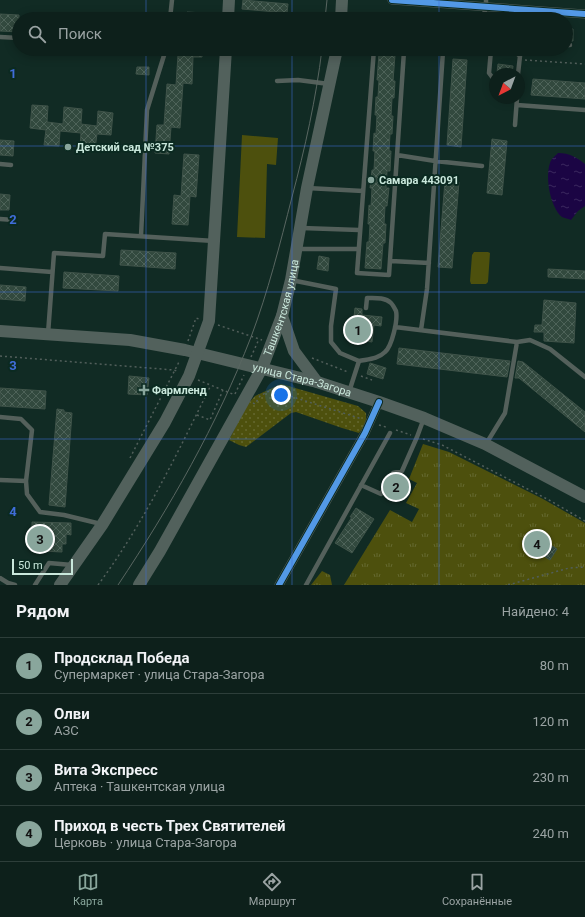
<!DOCTYPE html>
<html lang="ru">
<meta charset="utf-8">
<style>
body{margin:0;font-family:Roboto,sans-serif;background:#1b2d28;color:#f1f3f6}
.compass{position:absolute;left:489px;top:68px;width:36px;height:36px;border-radius:50%;background:#0d201b;box-shadow:0 2px 10px #0003;rotate:221deg}
.scale{position:absolute;left:12px;bottom:10px;width:61px;box-sizing:border-box;padding-left:4px;border:2px solid #cae8dc;border-top:0;font-size:11px;line-height:14px;white-space:nowrap;color:#cae8dc;-webkit-text-stroke:3px #0b2a21;paint-order:stroke}
.you{position:absolute;left:281px;top:395px;width:14px;height:14px;margin:-10px;border:3px solid #fff;border-radius:50%;background:#1a73e8;box-shadow:0 0 0 6px #1a73e833}
.badge{display:grid;place-items:center;width:26px;height:26px;border-radius:50%;background:#89a69c;color:#111;font-size:13px;font-weight:700}
.pin{position:absolute;translate:-50% -50%;border:2px solid #fff;box-shadow:0 1px 4px #0006}
.list{margin:0;padding:0;list-style:none}
h2{display:flex;justify-content:space-between;align-items:center;height:52px;margin:0;padding:0 16px;font-size:17px}
h2 small{font-size:13px;font-weight:400;color:#9aa3a3}
.list li{display:grid;grid-template-columns:26px 1fr auto;gap:12px;align-items:center;box-sizing:border-box;height:56px;padding:0 16px;border-top:1px solid #2d3e3a}
.list b{display:block;font-size:15px;white-space:nowrap}
.list p{margin:0;font-size:13px;white-space:nowrap;color:#9aa3a3}
.list em{font-size:13px;font-style:normal;color:#9aa3a3}
.icon{flex:none;width:22px;height:22px;fill:none;stroke:currentColor;stroke-width:2;stroke-linecap:round;stroke-linejoin:round}
.map{position:relative;flex:none;width:585px;height:585px;overflow:hidden}
.search{position:absolute;background:#0d201b;box-shadow:0 2px 10px #0003;left:12px;right:12px;top:12px;height:44px;display:flex;align-items:center;gap:10px;box-sizing:border-box;padding:0 14px;border-radius:22px;color:#9aa3a3;font-size:15px}
.sheet{height:276px;background:#0d201b}
nav{display:flex;justify-content:space-around;align-items:center;box-sizing:border-box;height:56px;border-top:1px solid #2d3e3a;background:#0d201b;font-size:11px;color:#9aa3a3}
nav a{display:grid;justify-items:center;gap:2px}
nav .on{color:#89a69c}
.map>svg:first-child{display:block}
</style>
<div class="map">
<svg width="585" height="585" viewBox="0 0 585 585">
<defs>
<pattern id="grass-dots" width="8" height="8" patternUnits="userSpaceOnUse"><rect width="8" height="8" fill="#4d500d"/><path d="M2 2h.1M6 6h.1" fill="none" stroke="#656930" stroke-width="1.8" stroke-linecap="round"/></pattern>
<pattern id="park-tufts" width="24" height="20" patternUnits="userSpaceOnUse"><rect width="24" height="20" fill="#4d500d"/><path d="M3 7l-1-3M5 7V3M7 7l1-3M15 17l-1-3M17 17v-4M19 17l1-3" fill="none" stroke="#656930"/></pattern>
<pattern id="water-ripples" width="26" height="14" patternUnits="userSpaceOnUse"><rect width="26" height="14" fill="#1b0544"/><path d="M2 4q2-2 4 0t4 0M15 11q2-2 4 0t4 0" fill="none" stroke="#3b295e"/></pattern>
<pattern id="building-cross-hatch" width="8" height="8" patternUnits="userSpaceOnUse"><rect width="8" height="8" fill="#32493e"/><path d="M0 0l8 8M0 8l8-8" fill="none" stroke="#4e6359"/></pattern>
</defs>
<rect width="100%" height="100%" fill="#112b24"/>
<path fill="url(#grass-dots)" d="M281,384L358,406L366,413C367,421 364,427 359,433L342,428L296,412L291,413L246,447L239,445L229,440L246,406L255,396Z"/>
<path fill="url(#park-tufts)" d="M423,444L449,452L543,499L585,523V585H344L390,510L412,522L419,509L406,503L417,483L409,479Z
M322,571L330,575L332,585H311Z"/>
<path fill="#4d500d" d="M242,135L278,138L276,165L267,164L265,238L237,237Z
M474,252H488L490,253L488,282L486,284H471L470,281L472,255Z"/>
<path fill="url(#water-ripples)" d="M558,153C570,153 576,157 585,164V206L578,211L571,220C569,219 564,218 562,217C550,207 545,177 550,163C551,159 555,156 558,153Z"/>
<path fill="url(#building-cross-hatch)" stroke="#3f5349" d="M243,0L288,4L287,13L242,9Z
M187,12L204,13V19H187Z
M0,14L19,15V32L0,31Z
M566,29H573V41H566Z
M186,49H202V57H193L192,84L183,83L180,128L171,127L169,154L155,153L157,125H164L167,84L176,85L178,55H186Z
M379,54L395,55L393,81H395L394,98H392L391,116H393L392,134H390L389,151H391L390,171H387L386,188H389L387,206H385L384,224H386L385,243H383L381,269L365,268L367,242H369L370,224H368L369,205L371,206L372,188H370L372,170H374L375,151H373L374,133L376,134L377,115H375L376,97H378L379,80H377Z
M453,59L467,60L461,147L447,145Z
M498,64L513,66L512,74L497,73Z
M137,67H149V75L136,74Z
M533,79L585,83V99L531,95Z
M32,105L48,106L47,122L63,124L64,107L82,109L81,124L97,126L98,111L113,113L111,135L97,134L95,149L80,147L81,133L60,131L59,146L44,145L46,130L30,128Z
M492,139L507,141L502,195L487,193Z
M0,140L14,141L13,156L0,155Z
M184,154L199,155L196,197L190,196L188,225L172,224L174,195L181,196Z
M445,181L459,182L452,268L438,267Z
M0,194L10,195L9,210H0Z
M121,250L176,253L175,269L120,265Z
M319,256L329,258L328,271L317,269Z
M548,269L585,271V279L548,277Z
M64,272L119,276L118,291L63,288Z
M0,285L26,287L25,301L0,299Z
M544,300L576,303L574,343L544,341V332H534L535,325H542Z
M355,308L362,309V315L382,317L381,326L374,325L372,342L364,341L365,335L345,333L346,326H353Z
M399,348L510,361L507,377L397,364Z
M518,361L523,362L585,412V432L519,378H515Z
M370,363L386,368L383,379L367,374Z
M129,376L149,378L147,395L128,394Z
M0,388L46,391L45,409L0,406Z
M57,409L64,410V412L72,413L65,507L49,505Z
M395,476L406,482L399,494L395,492L390,500L384,496Z
M356,508L374,519L352,553L335,543L352,517H350Z
M32,522L71,523V535L66,534V544H62V552L42,551V548H32Z
M537,531L548,538L546,542L557,549L550,560L539,553L536,557L525,550L528,546L522,542L528,532L535,535Z"/>
<g fill="none" stroke-linecap="round" stroke-linejoin="round">
<path stroke="#525f5b" stroke-width="1.5" stroke-dasharray="2 3" stroke-linecap="butt" d="M525,60L585,64
M218,325L262,340
M188,341L196,318L199,319
M0,356L174,370L179,372
M251,357L259,339
M312,358L348,372
M361,376L372,380
M198,380L235,395
M235,394L244,375
M253,403L255,404L260,396L271,390L362,419
M197,415L210,420L223,390
M379,425L386,427
M396,430L411,435
M423,439L442,445L549,500L585,521
M130,458L180,360
M98,585C144,523 177,454 211,385
M508,585L569,568L585,567"/>
<path stroke="#54605b" stroke-width="4.5" d="M170,19L172,0
M482,19L486,8V0
M536,19V11
M0,37L19,38
M566,45H570
M374,49L357,273L389,275L404,51L406,49
M391,49L404,51
M436,49L443,51L453,49
M468,49L514,51L520,56L518,74
M491,50L489,73L492,77H495
M277,81L298,80L329,84
M517,105L585,110
M515,125L517,98
M397,155L435,161L482,166
M0,164L11,165
M307,188L363,191
M0,219L14,220
M302,228L359,230
M141,236L147,110L166,49
M298,249H358
M391,261L429,263
M0,268L52,272
M291,280L336,289L331,326V342L340,353L359,361L349,392
M395,327L517,342L530,340L550,349L585,377
M421,330L427,289L443,51
M48,334L54,253L103,256L105,234L214,241
M359,361C369,359 378,359 385,352C392,346 398,320 396,311C395,309 392,304 391,303C385,297 375,298 367,298L366,308
M0,417L21,419L32,430L26,481L27,494L40,512L64,515L101,524
M486,444L505,413L517,342
M0,480L26,481
M361,485L381,494L393,473L402,471L417,437L424,418
M0,578L8,583L15,585
M35,585L49,563L72,565
M306,585L390,433"/>
<path stroke="#54605b" stroke-width="9" d="M392,0L585,14
M279,585L365,433L379,402"/>
<g stroke="#52615c" stroke-width="12">
<path d="M228,19L229,0"/>
<path d="M341,19L342,0"/>
<path d="M282,316L294,351L317,382"/>
<path id="s1" d="M0,331L130,340L185,350L317,382L379,402L424,418L485,444L585,497"/>
<path d="M60,585L102,525L165,422L189,376L209,321L226,49"/>
<path id="s2" d="M139,585L160,551L262,368L282,316L291,280L307,188L337,49"/>
</g>
<path stroke="#596661" stroke-width="1" d="M325,19L327,0
M118,585C170,507 217,425 251,337C268,292 280,244 292,197C305,148 316,99 322,49"/>
<defs>
<path id="cycleway" d="M392,0L585,14
M279,585L365,433L379,402"/>
</defs>
<use href="#cycleway" stroke="#0b2a21" stroke-width="8"/>
<use href="#cycleway" stroke="#5399e6" stroke-width="6"/>
</g>
<path fill="none" stroke="#406dd9" stroke-width="1" stroke-opacity="0.55" d="M146,0V19M292,0V19M439,0V19M146,49V585M292,49V585M439,49V585M0,146H585M0,292H585M0,439H585"/>
<g fill="#89a69c" stroke="#0b2a21" stroke-width="1.5">
<circle cx="68" cy="147" r="4"/>
<circle cx="371" cy="180" r="4"/>
<path d="M142 384h4v4h4v4h-4v4h-4v-4h-4v-4h4z"/>
</g>
<g text-anchor="middle" dominant-baseline="central" stroke-width="4" stroke-linejoin="round" paint-order="stroke">
<g font-size="11" font-weight="bold" fill="#cae8dc" stroke="#0b2a21" text-anchor="start">
<text x="76" y="147">Детский сад №375</text>
<text x="379" y="180">Самара 443091</text>
<text x="152" y="390">Фармленд</text>
</g>
<g font-size="11" fill="#cae8dc" stroke="#0b2a21">
<text stroke="none"><textPath href="#s2" startOffset="313">Ташкентская улица</textPath></text>
<text stroke="none"><textPath href="#s1" startOffset="307">улица Стара-Загора</textPath></text>
</g>
</g>
<g font-size="13" text-anchor="middle" font-weight="bold" fill="#406dd9" stroke="#0b2a21" stroke-width="4" stroke-linejoin="round" paint-order="stroke">
<text x="13" y="78">1</text>
<text x="13" y="224">2</text>
<text x="13" y="370">3</text>
<text x="13" y="516">4</text>
</g>
</svg>
<svg class="compass" viewBox="-18 -18 36 36"><path d="M0-13l5 13h-10z" fill="#e53935"/><path d="M0 13l5-13h-10z" fill="#9aa3a3"/></svg>
<div class="scale">50 m</div>
<div class="you"></div>
<div class="pin badge" style="left:358px;top:330px">1</div>
<div class="pin badge" style="left:396px;top:487px">2</div>
<div class="pin badge" style="left:40px;top:539px">3</div>
<div class="pin badge" style="left:537px;top:544px">4</div>
<div class="search"><svg class="icon" aria-label="search" viewBox="0 0 24 24"><circle cx="10" cy="10" r="6"/><path d="M15 15l6 6"/></svg>Поиск</div>
</div>
<section class="sheet">
<h2>Рядом<small>Найдено: 4</small></h2>
<ul class="list">
<li><span class="badge">1</span><div><b>Продсклад Победа</b><p>Супермаркет · улица Стара-Загора</p></div><em>80 m</em></li>
<li><span class="badge">2</span><div><b>Олви</b><p>АЗС</p></div><em>120 m</em></li>
<li><span class="badge">3</span><div><b>Вита Экспресс</b><p>Аптека · Ташкентская улица</p></div><em>230 m</em></li>
<li><span class="badge">4</span><div><b>Приход в честь Трех Святителей</b><p>Церковь · улица Стара-Загора</p></div><em>240 m</em></li>
</ul>
</section>
<nav>
<a class="on"><svg class="icon" aria-label="map" viewBox="0 0 24 24"><path d="M3 6l6-2 6 2 6-2v14l-6 2-6-2-6 2zM9 4v14M15 6v14"/></svg>Карта</a>
<a><svg class="icon" aria-label="directions" viewBox="0 0 24 24"><path d="M12 3l9 9-9 9-9-9zM9 14v-3h6M13 9l2 2-2 2"/></svg>Маршрут</a>
<a><svg class="icon" aria-label="saved" viewBox="0 0 24 24"><path d="M7 4h10v16l-5-4-5 4z"/></svg>Сохранённые</a>
</nav>
